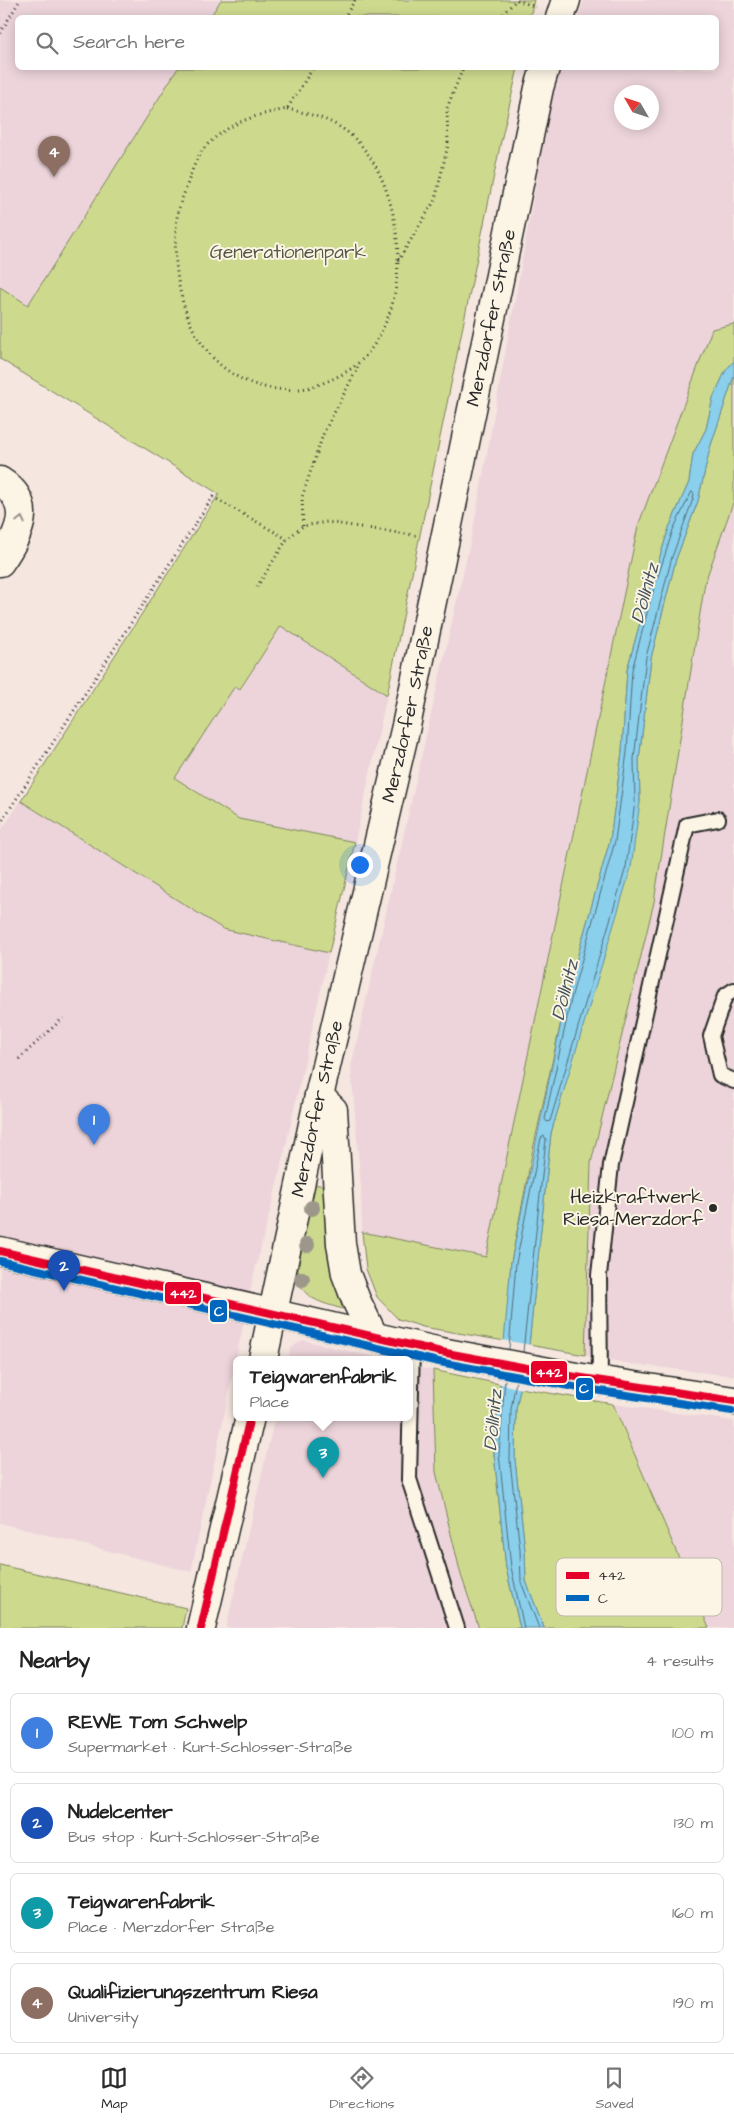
<!DOCTYPE html>
<meta charset="utf-8">
<style>
body{margin:0;font-family:"Architects Daughter",sans-serif;background:#f2f2f2;color:#222}
.compass{position:absolute;left:614px;top:85px;width:45px;height:45px;border-radius:50%;background:#fff;box-shadow:0 2px 12px #0003;rotate:309deg}
.you{position:absolute;left:359px;top:864px;width:18px;height:18px;margin:-12px;border:4px solid #fff;border-radius:50%;background:#1a73e8;box-shadow:0 0 0 8px #1a73e833}
.badge{display:grid;place-items:center;width:32px;height:32px;border-radius:50%;background:#2b2b2b;color:#fff;font-size:16px;font-weight:700}
.pin{position:absolute;translate:-50% -41px;filter:drop-shadow(0 1px 2px #0008)}
.pin::after{content:'';position:absolute;top:26px;width:18px;height:15px;background:inherit;clip-path:polygon(0 0,100% 0,50% 100%)}
.popup{position:absolute;left:233px;top:1356px;width:180px;height:65px;box-sizing:border-box;display:grid;place-content:center;border-radius:8px;background:#fff;filter:drop-shadow(0 1px 4px #0005);font-size:16px;white-space:nowrap;color:#767676}
.popup b{font-size:19px;color:#222}
.popup::after{content:'';position:absolute;left:50%;top:100%;margin-left:-10px;border:10px solid transparent;border-top-color:#fff}
.list{margin:0;padding:0;list-style:none}
h2{display:flex;justify-content:space-between;align-items:center;height:65px;margin:0;padding:0 20px;font-size:21px}
h2 small{font-size:16px;font-weight:400;color:#767676}
.list li{display:grid;grid-template-columns:32px 1fr auto;gap:15px;align-items:center;box-sizing:border-box;height:80px;margin:0 10px 10px;padding:0 10px;border:1px solid #e0e0e0;border-radius:8px}
.list b{display:block;font-size:19px;white-space:nowrap}
.list p{margin:0;font-size:16px;white-space:nowrap;color:#767676}
.list em{font-size:16px;font-style:normal;color:#767676}
.icon{flex:none;width:28px;height:28px;fill:none;stroke:currentColor;stroke-width:2;stroke-linecap:round;stroke-linejoin:round}
.map{position:relative;flex:none;width:734px;height:1628px;overflow:hidden}
.search{position:absolute;background:#fff;box-shadow:0 2px 12px #0003;left:15px;right:15px;top:15px;height:55px;display:flex;align-items:center;gap:12px;box-sizing:border-box;padding:0 18px;border-radius:8px;color:#767676;font-size:19px}
.sheet{height:425px;background:#fff}
nav{display:flex;justify-content:space-around;align-items:center;box-sizing:border-box;height:70px;border-top:1px solid #e0e0e0;background:#fff;font-size:14px;color:#767676}
nav a{display:grid;justify-items:center;gap:2px}
nav .on{color:#2b2b2b}
.map>svg:first-child{display:block}
</style>
<div class="map">
<svg width="734" height="1628" viewBox="0 0 734 1628">
<rect width="100%" height="100%" fill="#f5e6e0"/>
<filter id="ink" filterUnits="userSpaceOnUse"><feTurbulence type="fractalNoise" baseFrequency=".02" numOctaves="2"/><feDisplacementMap in="SourceGraphic" scale="10" xChannelSelector="R" yChannelSelector="G"/><feConvolveMatrix kernelMatrix="1 2 1 2 8 2 1 2 1" color-interpolation-filters="sRGB"/></filter>
<g filter="url(#ink)">
<path fill="#ecd4da" fill-rule="evenodd" d="M0,0H221L210,17L18,18V68H178L28,305L0,287Z
M584,0H734V324L712,329L638,526L486,1257L362,1232L361,1187L351,1067L474,525L553,90L561,68H716V18L578,17ZM622,92H652V122H622Z
M734,500V1376L631,1364L585,1355L591,1163L654,902L705,582Z
M281,626L387,695L355,842L239,819L175,778L235,686L241,689Z
M21,801L223,929L329,953L279,1176L253,1278L191,1572L0,1523V832Z
M303,1340L335,1348L384,1359H288L291,1348Z
M409,1366L433,1370L436,1472L461,1575L479,1628H226L275,1417H409Z
M613,1404L734,1421V1628H709Z"/>
<path fill="#cdda8e" stroke="#7c825c" d="M221,0H534L530,17H210Z
M178,68H518L501,141L387,695L281,626L240,689L235,686L175,778L239,819L355,842L329,953L223,929L21,801L219,494L0,359V287L28,305Z
M734,324V361L726,370L713,398L706,429L693,454L689,482L669,528L647,597L627,670L622,752L610,840L567,994L532,1154L511,1262L505,1341L423,1327L398,1319L377,1297L366,1269L362,1232L486,1257L638,526L712,329Z
M734,376V500L705,582L654,902L591,1163L585,1355L529,1345L551,1133L587,1011L640,802L639,760L651,658L676,559L698,501L710,448Z
M312,1184L327,1186C327,1228 327,1269 343,1309C322,1303 302,1299 297,1276Z
M433,1370L500,1384L494,1454L506,1568L520,1628H479L461,1575L436,1472Z
M520,1388L613,1404L709,1628H544L526,1581L525,1550L515,1460L516,1409Z
M0,1565L186,1608L182,1628H0Z"/>
<path fill="#8acfec" stroke="#648d9f" d="M734,361V376L710,448L698,501L676,559L651,658L639,760L640,802L631,868L551,1133L529,1345L516,1409L515,1460L525,1550L526,1581L544,1628H520L506,1568L494,1454L511,1262L567,994L610,840L622,752L627,670L647,597L669,528L689,482L693,454L706,429L713,398L726,370Z"/>
<path fill="#f5e6e0" d="M502,1340L532,1345L522,1389L497,1383Z"/>
<g fill="none" stroke-linecap="round" stroke-linejoin="round">
<path stroke="#516d78" stroke-width="1" d="M692,492L694,494L693,499L672,557L646,657L634,759L635,802L626,867L550,1121L547,1122L545,1119L572,995L615,841L627,752L632,670L651,598L673,530Z
M509,1349L516,1263L541,1138L544,1136L546,1139L523,1352
M505,1379L499,1454L511,1567L524,1628
M516,1381L511,1409L510,1461L520,1550L521,1582L539,1628"/>
<defs>
<path id="lane" d="M734,990L725,996L711,1036L720,1075L734,1081
M412,1345L409,1479L457,1628
M600,1381L599,1275L611,1165L687,825L718,819"/>
<g id="street">
<path d="M560,18L566,0"/>
<path d="M0,481C35,503 20,534 0,562"/>
<path d="M319,1096L333,1110L341,1244L346,1274L356,1300L373,1335"/>
<path d="M0,1251L441,1352L576,1377L734,1401"/>
<path id="s1" d="M263,1359L319,1096L406,726L539,88L545,68"/>
<path d="M201,1628L250,1417"/>
</g>
</defs>
<use href="#lane" stroke="#2b2b2b" stroke-width="18"/>
<use href="#street" stroke="#2b2b2b" stroke-width="31"/>
<path stroke="#2b2b2b" stroke-width="3" stroke-dasharray="1 4" stroke-linecap="butt" d="M517,0L536,7
M344,18L355,0
M500,18L516,0
M0,33L20,0
M287,109C311,114 335,120 353,137C396,176 409,264 388,317C373,353 359,369 323,383C303,391 285,391 264,387C189,369 169,285 177,218C178,209 182,199 185,191C190,177 195,158 205,147C229,122 255,115 287,109L313,68
M398,261L435,200L448,145L447,108L463,68
M303,526L302,497L324,432L359,365
M257,587L287,539L303,526L327,522L419,536
M0,824L213,497L287,539
M19,1059L63,1018"/>
<use href="#lane" stroke="#fcf5e5" stroke-width="14"/>
<use href="#street" stroke="#fcf5e5" stroke-width="28"/>
<defs>
<path id="bus-1" d="M0,1251L441,1352L576,1377L734,1401
M201,1628L250,1417"/>
<path id="bus-2" d="M0,1261L439,1362L574,1387L732,1411"/>
</defs>
<use href="#bus-1" stroke="#fcf5e5" stroke-width="11"/>
<use href="#bus-2" stroke="#fcf5e5" stroke-width="11"/>
<use href="#bus-1" stroke="#e4002b" stroke-width="8"/>
<use href="#bus-2" stroke="#0065bd" stroke-width="8"/>
</g>
<g fill="#9c978a">
<circle cx="312" cy="1208" r="8"/>
<circle cx="307" cy="1245" r="8"/>
<circle cx="302" cy="1279" r="8"/>
</g>
<defs><path id="oneway-chevron" d="M-2-3.5L2.5 0L-2 3.5" fill="none" stroke-width="1.6" stroke-linecap="round" stroke-linejoin="round" transform="scale(1.25)"/></defs>
<use stroke="#949088" href="#oneway-chevron" transform="translate(21 520) rotate(-77)"/>
</g>
<circle fill="#2b2b2b" stroke="#fcf5e5" stroke-width="2" cx="713" cy="1208" r="5"/>
<g text-anchor="middle" dominant-baseline="central" stroke-width="4" stroke-linejoin="round" paint-order="stroke">
<g font-size="19" fill="#545744" stroke="#fcf5e5">
<text x="288" y="252">Generationenpark</text>
</g>
<g font-size="19" fill="#2b2b2b" stroke="#fcf5e5">
<text stroke="none"><textPath href="#s1" startOffset="1066">Merzdorfer Straße</textPath></text>
<text stroke="none"><textPath href="#s1" startOffset="661">Merzdorfer Straße</textPath></text>
<text stroke="none"><textPath href="#s1" startOffset="256">Merzdorfer Straße</textPath></text>
</g>
<g font-size="19" fill="#2b2b2b" stroke="#fcf5e5" text-anchor="end">
<text x="703" y="1197">Heizkraftwerk<tspan x="703" dy="22">Riesa-Merzdorf</tspan></text>
</g>
<g font-size="20" font-style="italic" fill="#43545b" stroke="#fcf5e5">
<text transform="translate(645 593) rotate(-75)">Döllnitz</text>
<text transform="translate(565 990) rotate(-76)">Döllnitz</text>
<text transform="translate(493 1420) rotate(-85)">Döllnitz</text>
</g>
</g>
<rect x="556" y="1558" width="166" height="58" rx="8" fill="#fcf5e5" stroke="#bdb8ad" stroke-width="1"/>
<rect x="566" y="1572" width="23" height="7" fill="#e4002b"/>
<rect x="566" y="1595" width="23" height="6" fill="#0065bd"/>
<g font-size="14" fill="#2b2b2b">
<text x="598" y="1580">442</text>
<text x="598" y="1603">C</text>
</g>
<g stroke="#fcf5e5" stroke-width="2">
<rect x="164" y="1281" width="38" height="24" rx="5" fill="#e4002b"/>
<rect x="209" y="1299" width="19" height="24" rx="5" fill="#0065bd"/>
<rect x="530" y="1360" width="38" height="24" rx="5" fill="#e4002b"/>
<rect x="575" y="1377" width="19" height="24" rx="5" fill="#0065bd"/>
</g>
<g font-size="14" text-anchor="middle" font-weight="bold" fill="#fff">
<text x="183" y="1298">442</text>
<text x="219" y="1316">C</text>
<text x="549" y="1377">442</text>
<text x="584" y="1393">C</text>
</g>
</svg>
<svg class="compass" viewBox="-18 -18 36 36"><path d="M0-13l5 13h-10z" fill="#e53935"/><path d="M0 13l5-13h-10z" fill="#767676"/></svg>
<div class="you"></div>
<div class="pin badge" style="left:94px;top:1145px;background:#3f7fe0">1</div>
<div class="pin badge" style="left:64px;top:1291px;background:#1a4fb4">2</div>
<div class="pin badge" style="left:323px;top:1478px;background:#0f9aa8">3</div>
<div class="popup"><b>Teigwarenfabrik</b>Place</div>
<div class="pin badge" style="left:54px;top:177px;background:#8d6e63">4</div>
<div class="search"><svg class="icon" aria-label="search" viewBox="0 0 24 24"><circle cx="10" cy="10" r="6"/><path d="M15 15l6 6"/></svg>Search here</div>
</div>
<section class="sheet">
<h2>Nearby<small>4 results</small></h2>
<ul class="list">
<li><span class="badge" style="background:#3f7fe0">1</span><div><b>REWE Tom Schwelp</b><p>Supermarket · Kurt-Schlosser-Straße</p></div><em>100 m</em></li>
<li><span class="badge" style="background:#1a4fb4">2</span><div><b>Nudelcenter</b><p>Bus stop · Kurt-Schlosser-Straße</p></div><em>130 m</em></li>
<li><span class="badge" style="background:#0f9aa8">3</span><div><b>Teigwarenfabrik</b><p>Place · Merzdorfer Straße</p></div><em>160 m</em></li>
<li><span class="badge" style="background:#8d6e63">4</span><div><b>Qualifizierungszentrum Riesa</b><p>University</p></div><em>190 m</em></li>
</ul>
</section>
<nav>
<a class="on"><svg class="icon" aria-label="map" viewBox="0 0 24 24"><path d="M3 6l6-2 6 2 6-2v14l-6 2-6-2-6 2zM9 4v14M15 6v14"/></svg>Map</a>
<a><svg class="icon" aria-label="directions" viewBox="0 0 24 24"><path d="M12 3l9 9-9 9-9-9zM9 14v-3h6M13 9l2 2-2 2"/></svg>Directions</a>
<a><svg class="icon" aria-label="saved" viewBox="0 0 24 24"><path d="M7 4h10v16l-5-4-5 4z"/></svg>Saved</a>
</nav>
